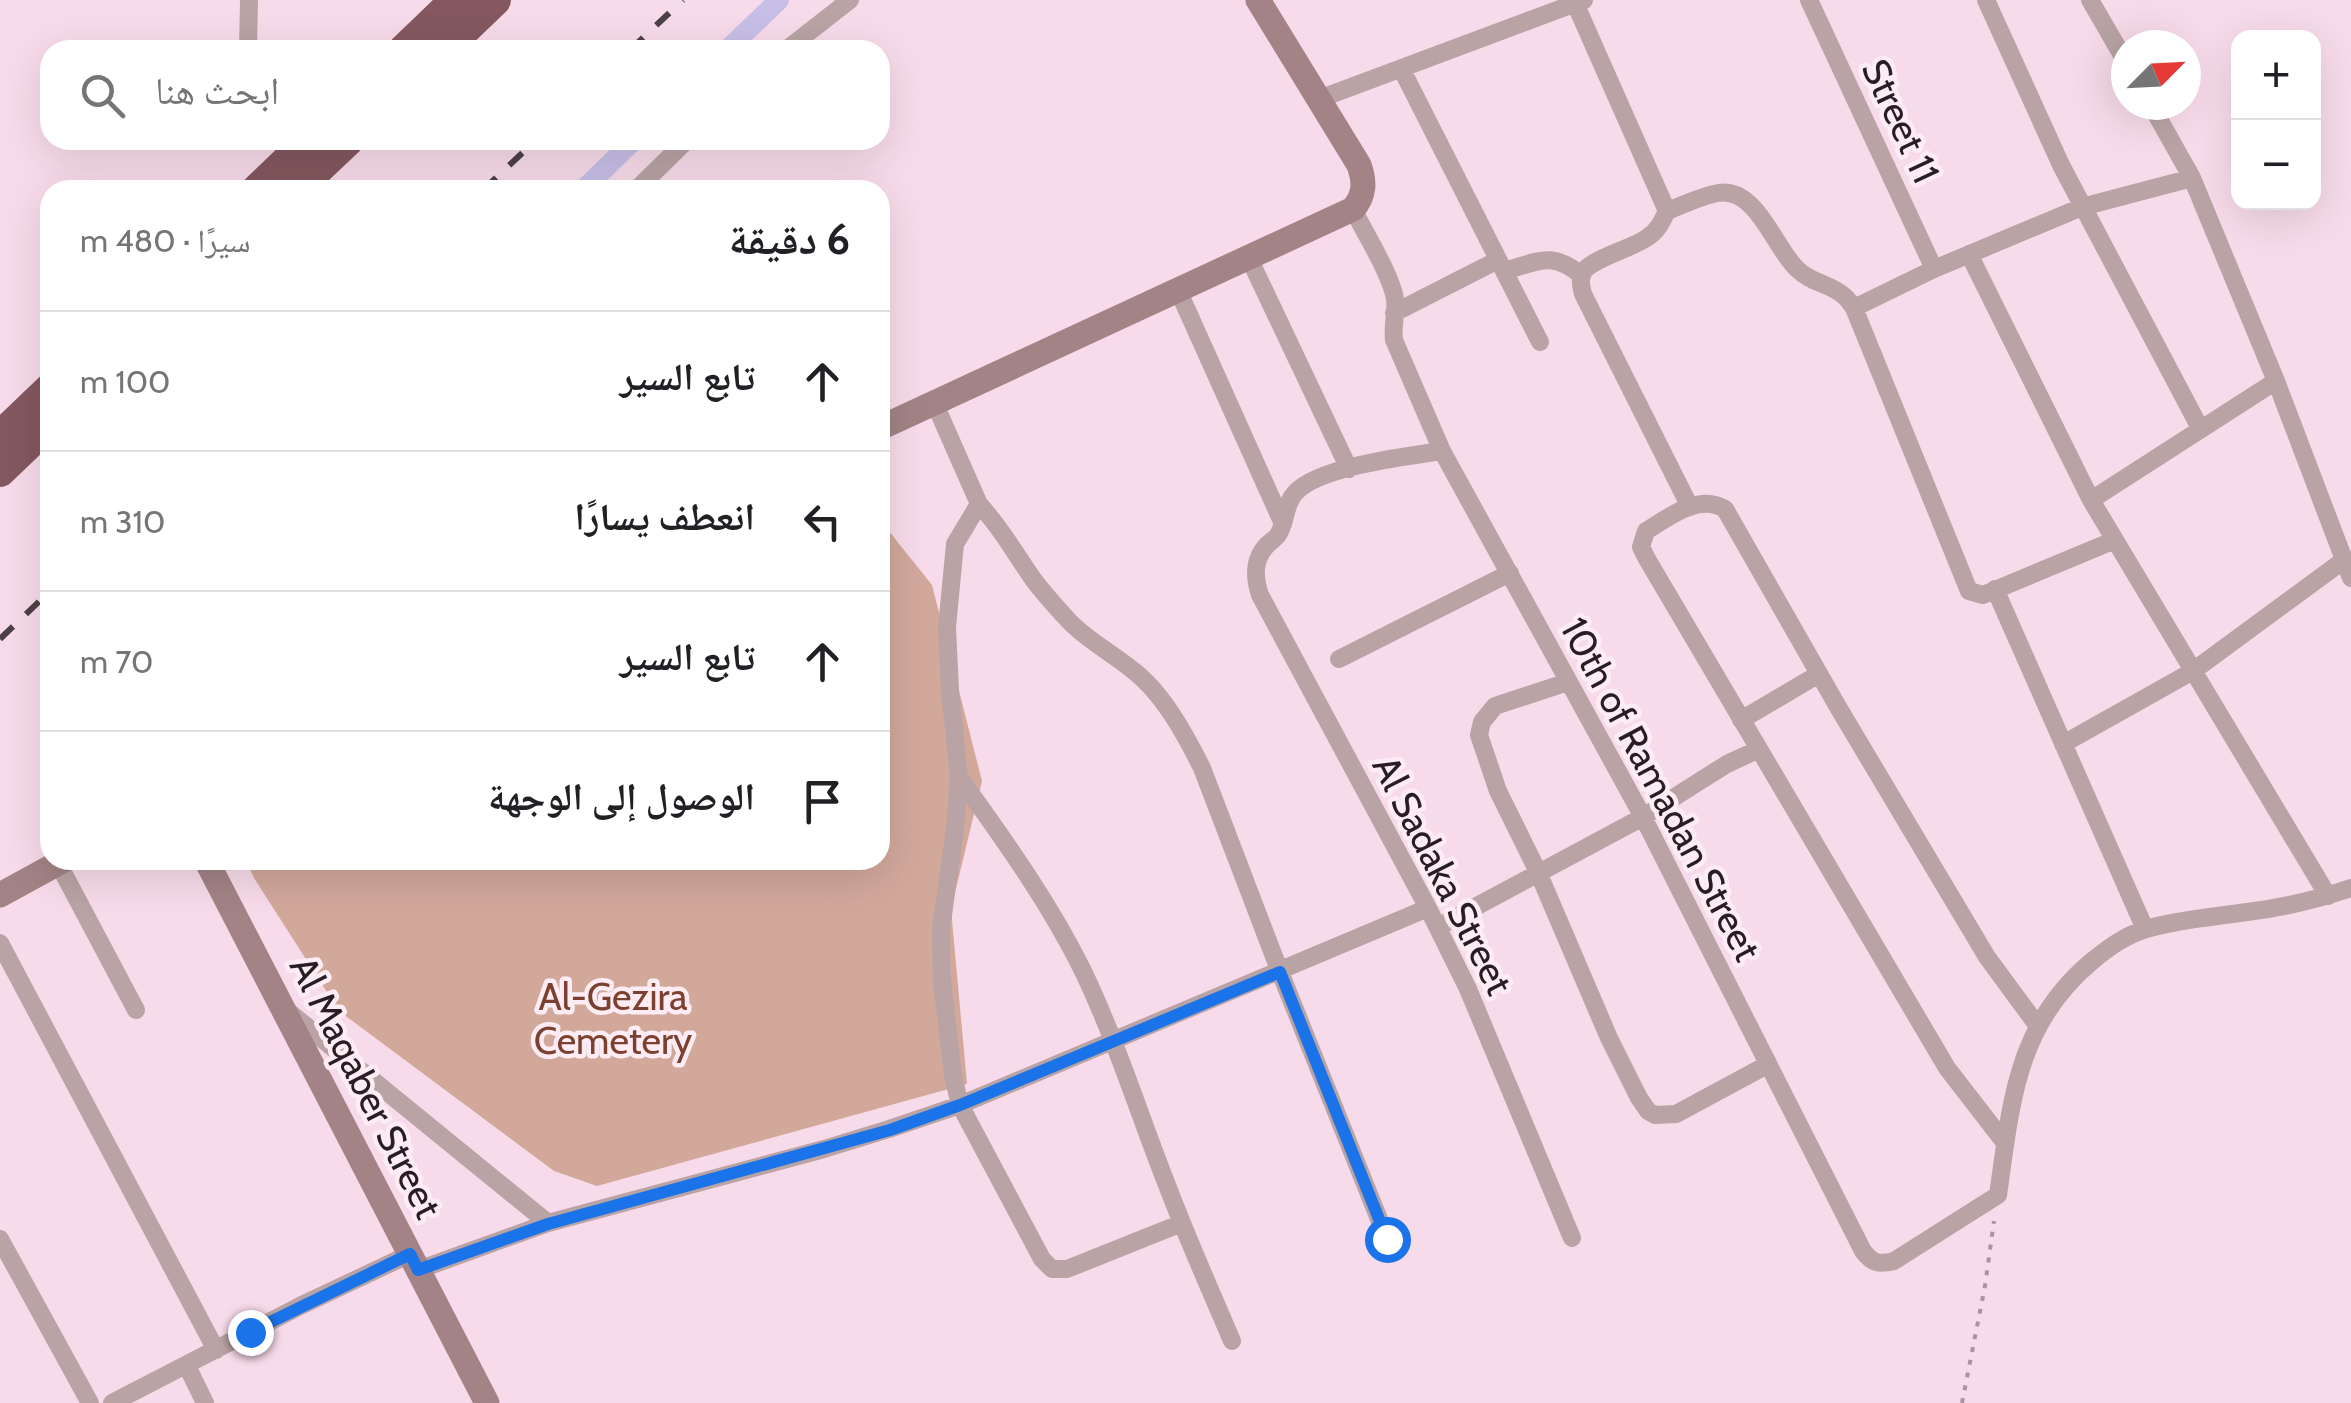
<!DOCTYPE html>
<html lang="ar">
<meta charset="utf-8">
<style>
body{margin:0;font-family:Cabin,"Noto Naskh Arabic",sans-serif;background:#f2f2f2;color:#202124;direction:rtl}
.controls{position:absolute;right:30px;top:30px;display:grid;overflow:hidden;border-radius:20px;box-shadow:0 10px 40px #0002}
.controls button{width:90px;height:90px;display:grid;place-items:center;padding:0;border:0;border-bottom:2px solid #e0e0e0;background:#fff;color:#202124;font:50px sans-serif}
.compass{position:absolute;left:2111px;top:30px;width:90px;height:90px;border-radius:50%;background:#fff;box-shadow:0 10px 40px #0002;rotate:66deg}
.stop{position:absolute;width:30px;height:30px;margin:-22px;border:8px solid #1a73e8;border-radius:50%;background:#fff}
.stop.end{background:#1a73e8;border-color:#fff;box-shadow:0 2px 10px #0008}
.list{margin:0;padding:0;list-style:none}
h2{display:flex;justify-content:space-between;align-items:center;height:130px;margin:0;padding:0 40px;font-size:42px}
h2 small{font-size:32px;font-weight:400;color:#757577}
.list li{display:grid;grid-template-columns:65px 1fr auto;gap:30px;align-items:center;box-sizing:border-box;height:140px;padding:0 40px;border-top:2px solid #e0e0e0}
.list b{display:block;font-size:38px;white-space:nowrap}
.list em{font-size:32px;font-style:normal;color:#757577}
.icon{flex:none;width:55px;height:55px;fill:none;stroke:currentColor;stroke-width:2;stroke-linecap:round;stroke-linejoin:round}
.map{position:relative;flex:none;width:2351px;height:1403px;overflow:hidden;direction:ltr}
.search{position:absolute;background:#fff;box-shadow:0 10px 40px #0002;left:40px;top:40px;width:850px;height:110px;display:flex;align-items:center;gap:25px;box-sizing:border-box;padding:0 35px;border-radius:30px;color:#757577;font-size:38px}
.panel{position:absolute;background:#fff;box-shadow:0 10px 40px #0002;left:40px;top:180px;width:850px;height:690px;border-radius:30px;direction:rtl}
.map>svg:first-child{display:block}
</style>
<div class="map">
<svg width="2351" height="1403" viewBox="0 0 2351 1403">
<rect width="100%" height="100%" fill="#f8dbea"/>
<path fill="#d2a89b" d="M880,520L932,585L982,781L951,909L967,1084L597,1186L554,1171L339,1011L254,878L246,860H880Z"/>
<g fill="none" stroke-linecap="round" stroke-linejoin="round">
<path stroke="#c8bfe8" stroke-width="20" d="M727,50L779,0
M583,190L634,140"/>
<path stroke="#a9939e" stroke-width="4" stroke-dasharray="5 8" stroke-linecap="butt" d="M1962,1403L1985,1286L1994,1221"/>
<path stroke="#b9a3a5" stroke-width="18" d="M1809,0L1934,269
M1986,0L2061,165L2200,428
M2090,0L2126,62
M1575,3L1667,211
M248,50L249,0
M786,50L850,0
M1402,70L1540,342
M1319,99L1584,0
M2151,105L2192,178L2276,381L2351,578
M636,190L687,140
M1353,209C1364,232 1391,274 1395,299C1397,312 1392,326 1394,340L1442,451L1643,817L1863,1251C1872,1263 1879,1265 1894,1261L1998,1195C2011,1104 2016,1025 2091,962C2109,947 2127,934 2150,928C2182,919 2215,917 2247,912C2282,908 2318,899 2351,888
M1969,254L2091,500
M1249,258L1349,469
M1504,271C1538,262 1552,250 1582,276
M1178,290L1283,524
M1854,308L1934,269L2082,207L2192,178
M1394,313L1498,260
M2276,381L2091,500L2328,896
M935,404L979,504L955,544L947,627L950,691L959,777L955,829L941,929L942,981L953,1076L960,1105L1042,1259L1052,1269H1067L1182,1223
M1442,451C1407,456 1318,467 1295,493C1284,505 1287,521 1278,535C1276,538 1270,542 1267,545C1253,560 1254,577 1260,595L1428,908L1468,989L1572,1238
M979,504C1002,529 1014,552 1033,579C1044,594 1057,608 1069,621C1087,640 1109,651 1130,668C1162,691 1185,734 1202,768L1280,972L1387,1239
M1690,507L1583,294C1581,286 1579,278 1584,271C1593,258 1634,248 1648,237C1658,231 1662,221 1667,211C1683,205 1701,196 1718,193C1756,186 1774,247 1797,269C1811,283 1831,284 1844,296C1848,299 1851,304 1854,308L1969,591L1983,595L2115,540
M1995,589L2145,929
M1339,659L1510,573
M1568,682L1495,706L1482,722L1479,735L1498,791L1538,872L1609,1038L1639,1098L1648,1111L1655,1115L1676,1114L1767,1065
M1741,720L1819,674
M2063,744L2193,671L2344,560
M959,777C1004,840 1049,902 1083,971C1116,1040 1139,1114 1167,1185C1187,1238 1210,1289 1232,1341
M58,863L136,1010
M1438,927L1643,817L1727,764L1757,750
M0,943L216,1350
M289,1012L548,1223
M2005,1143L1947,1068L1647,559L1641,547L1646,531C1669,517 1699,493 1725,509L1838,707L1987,957L2037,1025
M0,1239L90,1403
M418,1270L548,1223L824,1149L889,1129L960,1105L1428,908
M187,1366L205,1403
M112,1403L302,1305L410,1254"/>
<path stroke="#a38386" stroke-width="25" d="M880,428L1353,209C1365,195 1365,182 1359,165L1258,0
M206,860L487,1403
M0,895L64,860"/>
<path stroke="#84585e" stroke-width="32" d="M404,50L456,0
M443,50L495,0
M257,190L309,140
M295,190L348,140
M0,437L50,389
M0,471L50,423"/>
<path stroke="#4e4047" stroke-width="6" stroke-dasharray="18 18" stroke-linecap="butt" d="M630,50L683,0
M483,190L536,140
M0,639L50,591"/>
</g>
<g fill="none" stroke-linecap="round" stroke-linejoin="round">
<path stroke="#1a73e8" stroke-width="12" d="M250,1332L410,1254L418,1270L548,1224L890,1130L960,1105L1280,972L1387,1239"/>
</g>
<g text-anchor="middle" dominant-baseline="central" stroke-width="9" stroke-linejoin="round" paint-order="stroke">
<g font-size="38" fill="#271d22" stroke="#feecf5">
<text transform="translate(1901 121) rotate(65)">Street 11</text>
<text transform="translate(1661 789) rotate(62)">10th of Ramadan Street</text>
<text transform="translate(1443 875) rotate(63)">Al Sadaka Street</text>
<text transform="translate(366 1087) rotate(63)">Al Maqaber Street</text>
</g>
<g font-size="38" fill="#7c402f" stroke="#feecf5">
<text x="613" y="996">Al-Gezira<tspan x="613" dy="44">Cemetery</tspan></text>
</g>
</g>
</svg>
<div class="controls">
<button>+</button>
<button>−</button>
</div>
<svg class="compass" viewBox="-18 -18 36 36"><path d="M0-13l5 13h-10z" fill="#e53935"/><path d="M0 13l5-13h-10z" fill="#757577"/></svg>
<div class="stop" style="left:1387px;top:1239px"></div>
<div class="stop end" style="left:250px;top:1332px"></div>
<div class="search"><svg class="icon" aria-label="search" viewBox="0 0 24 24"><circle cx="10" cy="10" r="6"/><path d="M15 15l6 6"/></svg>ابحث هنا</div>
<section class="panel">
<h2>6 دقيقة<small>سيرًا · 480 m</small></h2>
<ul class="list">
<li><svg class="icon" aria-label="ahead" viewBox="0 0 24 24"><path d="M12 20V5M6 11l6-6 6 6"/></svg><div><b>تابع السير</b></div><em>100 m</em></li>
<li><svg class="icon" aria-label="left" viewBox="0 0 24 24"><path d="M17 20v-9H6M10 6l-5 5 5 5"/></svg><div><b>انعطف يسارًا</b></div><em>310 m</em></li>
<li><svg class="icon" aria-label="ahead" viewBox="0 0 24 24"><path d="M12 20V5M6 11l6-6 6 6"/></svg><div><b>تابع السير</b></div><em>70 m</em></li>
<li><svg class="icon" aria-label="arrive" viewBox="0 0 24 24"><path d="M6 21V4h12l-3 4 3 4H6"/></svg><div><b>الوصول إلى الوجهة</b></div></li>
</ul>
</section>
</div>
